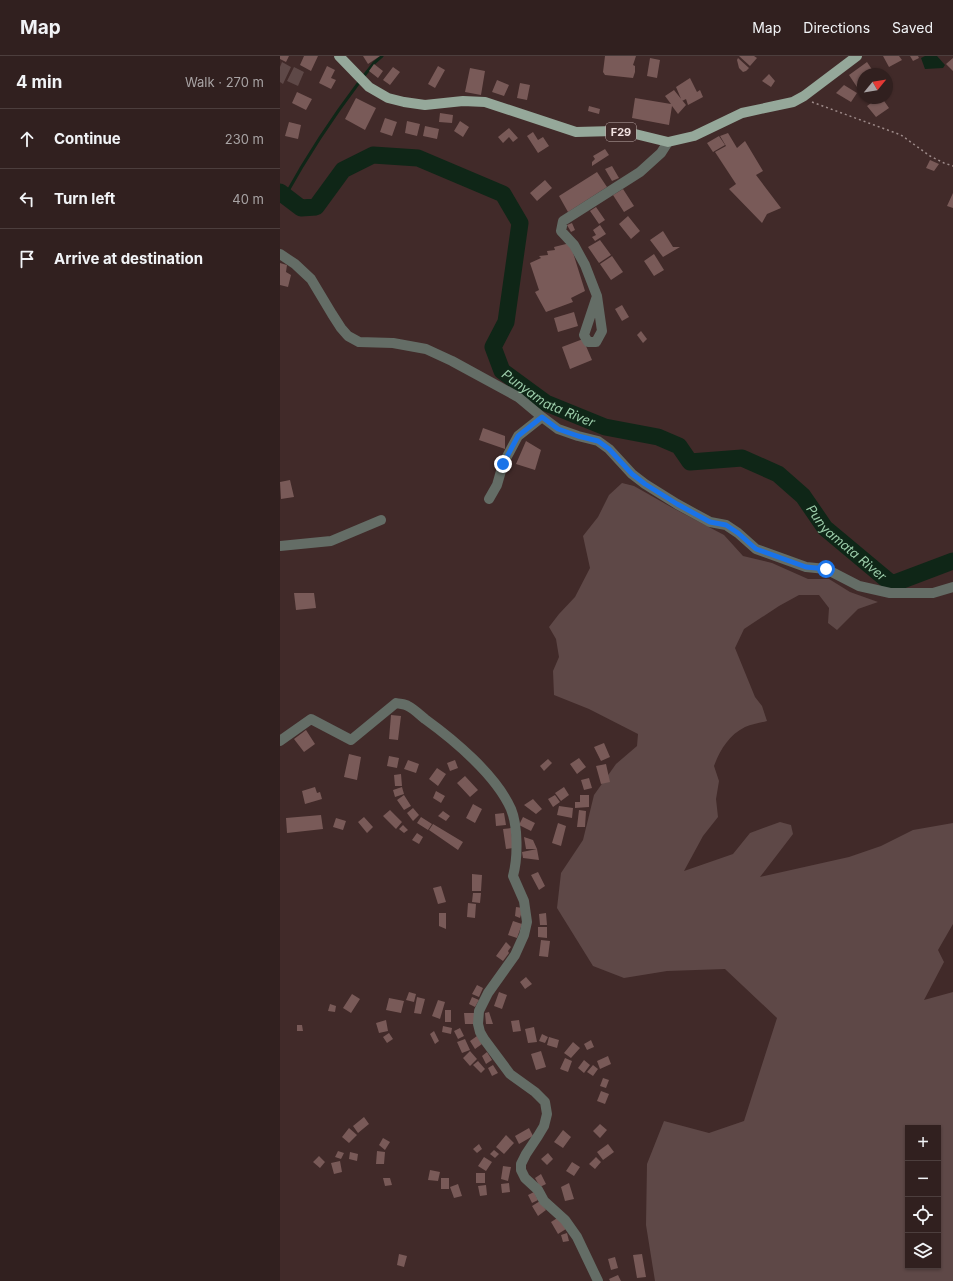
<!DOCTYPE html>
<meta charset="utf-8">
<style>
body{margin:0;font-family:Inter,sans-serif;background:#3d2d2c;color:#f1f3f6}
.controls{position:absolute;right:12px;bottom:12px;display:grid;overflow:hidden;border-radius:0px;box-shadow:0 1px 3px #0004}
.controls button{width:36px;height:36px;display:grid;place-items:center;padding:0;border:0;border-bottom:1px solid #4c3e3d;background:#31201f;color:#f1f3f6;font:20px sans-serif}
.compass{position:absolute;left:577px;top:12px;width:36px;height:36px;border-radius:50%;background:#31201f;box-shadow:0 1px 3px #0004;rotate:60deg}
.stop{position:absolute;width:12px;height:12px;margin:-9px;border:3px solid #1a73e8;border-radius:50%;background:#fff}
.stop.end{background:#1a73e8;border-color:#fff;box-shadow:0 1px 4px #0008}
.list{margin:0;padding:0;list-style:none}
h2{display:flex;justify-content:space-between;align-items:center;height:52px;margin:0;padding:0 16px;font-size:17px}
h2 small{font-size:13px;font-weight:400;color:#a8a3a4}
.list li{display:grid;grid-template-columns:26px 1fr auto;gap:12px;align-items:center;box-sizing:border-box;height:60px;padding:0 16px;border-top:1px solid #4c3e3d}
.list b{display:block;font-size:15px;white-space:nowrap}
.list em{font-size:13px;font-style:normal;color:#a8a3a4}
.icon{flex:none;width:22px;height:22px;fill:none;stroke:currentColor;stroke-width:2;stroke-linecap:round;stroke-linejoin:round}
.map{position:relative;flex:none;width:673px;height:1225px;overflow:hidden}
header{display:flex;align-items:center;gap:24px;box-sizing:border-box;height:56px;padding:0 20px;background:#31201f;border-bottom:1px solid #4c3e3d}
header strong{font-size:19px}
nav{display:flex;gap:22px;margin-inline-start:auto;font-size:14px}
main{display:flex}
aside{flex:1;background:#31201f}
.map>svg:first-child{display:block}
</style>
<header>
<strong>Map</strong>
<nav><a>Map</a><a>Directions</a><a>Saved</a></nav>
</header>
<main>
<aside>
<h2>4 min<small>Walk · 270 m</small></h2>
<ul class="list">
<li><svg class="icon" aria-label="ahead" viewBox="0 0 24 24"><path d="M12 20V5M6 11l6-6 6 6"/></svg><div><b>Continue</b></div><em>230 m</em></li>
<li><svg class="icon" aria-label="left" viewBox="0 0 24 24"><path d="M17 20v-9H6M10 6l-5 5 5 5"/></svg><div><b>Turn left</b></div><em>40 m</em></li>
<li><svg class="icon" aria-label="arrive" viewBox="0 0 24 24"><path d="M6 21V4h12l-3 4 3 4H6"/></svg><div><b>Arrive at destination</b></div></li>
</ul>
</aside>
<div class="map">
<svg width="673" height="1225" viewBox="0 0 673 1225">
<rect width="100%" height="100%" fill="#412a29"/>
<path fill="#5e4847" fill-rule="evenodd" d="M2,6L11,11L3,28L0,26V11Z
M14,11L24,16L18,30L7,25Z
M342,427L354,430L391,451L444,479L463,500L492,507L528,523H549L570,536L598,546L578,553L557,574L548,567L549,552L539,539H519L499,550L464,573L455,592L475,641L482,650L487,665C480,667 472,668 465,671C449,679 440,694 434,710L439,725L436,743L438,761L423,780L404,815L453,798L470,777L500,766L511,769L513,778L480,821L569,801L601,790L633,774L673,767V868L658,894L664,906L644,944L673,936V1225H375L366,1169L367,1108L384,1065L429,1077L464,1065L497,962L445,913L387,915L344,922L313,910L277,852L281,817L303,784L314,739L336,708L357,690L358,678L309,653L274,639L273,615L279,601L276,583L269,571L279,558L295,541L310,512L303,480L318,461L329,439ZM628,1072H658V1210H628Z"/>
<path fill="#0f2617" d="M645,0H657L665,9L663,12L645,13L641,2Z"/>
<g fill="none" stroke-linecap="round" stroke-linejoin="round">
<path stroke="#0f2617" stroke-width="3" d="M83,21L94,7L102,0
M5,140C27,100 52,62 80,25"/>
<path stroke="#0f2617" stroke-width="17" id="s1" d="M0,136L21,152L36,151L63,114L93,99L138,102L223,138L240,167L226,266L213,291L222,315L266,347L325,371L378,381L399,390L410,406L462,402L498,418L523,440L545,472L612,528L673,505"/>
</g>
<path fill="#795a58" d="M0,0H9L6,6L0,3Z
M24,0H38L31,15L20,9Z
M83,0H100L88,8Z
M325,0H356L353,9L355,10V16L353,22L325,19L323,16Z
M459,0H474L477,2L470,10Z
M603,0H619L622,4L609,11Z
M630,0H638L639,2L633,5Z
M370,2L380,4L377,22L367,20Z
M458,2L469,12L466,15L463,16L459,12L457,4Z
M673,2V15L666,8Z
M587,6L595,18H583V31L579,34L569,19Z
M94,8L103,15L98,22L89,15Z
M47,10L55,14L51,22L56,24L51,33L39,27Z
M158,10L165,14L155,32L148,28Z
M113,11L120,16L110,29L103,24Z
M190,12L205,15L201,39L185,36Z
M489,18L495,25L491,31L482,25Z
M410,22L417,36L420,34L423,41L408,49L406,43L402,45L396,31Z
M217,24L229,29L224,40L212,36Z
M240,27L250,29L247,44L237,42Z
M564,29L577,37L571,46L556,37Z
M394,34L406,49L398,58L392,50L389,69L352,62L355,42L391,48L385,40Z
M17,36L32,43L26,54L12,47Z
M76,42L96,52L85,74L65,63Z
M598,42H602L609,52L596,61L587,50Z
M309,50L320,53L319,58L308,55Z
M160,57L173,59L172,67L159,66Z
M105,62L117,66L112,80L100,76Z
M127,65L140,68L137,80L125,77Z
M180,65L189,71L183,81L174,75Z
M9,66L21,69L18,83L5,80Z
M145,70L159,73L157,83L143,80Z
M229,72L238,82L233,86L229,81L223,87L218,81Z
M253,76L258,84L263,81L269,90L258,97L247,80Z
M448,77L457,92L465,85L483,115L476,119L501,152L487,158L482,167L449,133L456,128L435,96L446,90L440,80Z
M439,80L445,89L433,96L427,87Z
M325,93L329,99L312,110V106L315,103L313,100Z
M650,104L659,108L654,115L646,112Z
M332,110L339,122L332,125L325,113Z
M317,116L327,131L288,156L279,140Z
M265,124L272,132L257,145L250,137Z
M343,133L354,150L344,156L333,139Z
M673,137V152L667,150Z
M316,151L325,164L319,168L310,155Z
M348,160L360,175L351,183L339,168Z
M292,167L295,174L291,176L287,169Z
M320,169L326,178L315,185L312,181L316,179L313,174Z
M383,175L393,191H400L383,201L370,184Z
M320,184L331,199L319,207L308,191Z
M290,187L305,235L291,242L293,246L266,256L255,236L259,234L250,207L261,202L259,200L268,199L267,195L275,194L274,191Z
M374,198L384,214L374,220L364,205Z
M332,200L343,216L331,224L320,208Z
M0,207L7,209L6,216L11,219L8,231L0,229Z
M342,249L349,261L342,265L335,253Z
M294,256L298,270L278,276L274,262Z
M361,275L367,283L363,287L357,279Z
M303,283L312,304L290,313L282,291Z
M203,372L225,380V393L199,384Z
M246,385L261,394L255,414L236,408Z
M10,424L14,441L1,443L0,426Z
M14,537H34L36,552L16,554Z
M111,659L121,660L118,684L109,683Z
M26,674L35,688L24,696L14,683Z
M324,687L330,701L321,705L314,691Z
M69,698L81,701L77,724L64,721Z
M109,700L119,702L117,712L107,710Z
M299,702L306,711L297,718L290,708Z
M268,703L272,707L264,715L260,710Z
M128,704L139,708L136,717L124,713Z
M175,704L178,712L170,715L167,707Z
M326,708L330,726L321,728L316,710Z
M157,712L166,718L158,730L149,723Z
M121,718L122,730H115L114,719Z
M185,720L198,734L190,741L177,727Z
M309,722L312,732L304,734L301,724Z
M35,731L37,737L40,736L42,743L25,748L22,735Z
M122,731L124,738L115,741L113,734Z
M284,731L289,739L281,745L275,737Z
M156,735L165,740L161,747L153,742Z
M124,739L131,750L124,754L117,744Z
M275,739L280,746L273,751L268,743Z
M300,739H309V751L295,752V746H300Z
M253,743L262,753L256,758L244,749Z
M193,748L202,753L195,767L186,762Z
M279,750L293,752L292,762L277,759Z
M133,752L139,759L133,765L127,757Z
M110,754L122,766L116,773L103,760Z
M299,754L306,755L305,771H297Z
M163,755L170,760L166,765L158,760Z
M224,757L226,769L216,770L215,758Z
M41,759L43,773L7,777L6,762Z
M84,761L93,771L87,777L78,766Z
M141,761L152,768L148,774L137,767Z
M243,761L255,767L251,775L239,769Z
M56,762L66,765L63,774L53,771Z
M278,767L286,770L281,790L272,787Z
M153,768L183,786L178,794L149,774Z
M123,769L128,774L124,777L119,773Z
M231,772L233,792L226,793L223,773Z
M137,777L143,781L139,788L132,784Z
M244,781L253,784L257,793H246Z
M257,793L259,804L243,802L242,796Z
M258,816L265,830L259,834L251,819Z
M192,818L202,819L201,835H192Z
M161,830L166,846L158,848L153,832Z
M193,837H201L200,847L192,846Z
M188,847L196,848L195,862L187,861Z
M236,851L243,852L240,862L235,860Z
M159,857H166V873L159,870Z
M266,857L267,869H260L259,858Z
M233,865L242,868L237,882L228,879Z
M258,871H267V882L258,881Z
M261,884L270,885L268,901L259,900Z
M226,886L231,891L228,895L229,897L223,905L216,900Z
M246,921L252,928L245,933L240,926Z
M197,929L203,932L199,941L192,938Z
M129,936L136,938L134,946L126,944Z
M219,936L227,939L222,953L214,950Z
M72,938L80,943L71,957L63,952Z
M137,941L145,943L141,958L134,957Z
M192,941L199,944L195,951L189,948Z
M109,942L124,945L121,957L106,954Z
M158,944L165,946L160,963L152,960Z
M50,948L56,950L55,956L48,955Z
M165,954H171V966H165Z
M209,956L213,968H206L205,957Z
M184,957H194V968H185Z
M106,964L108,975L99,977L96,967Z
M239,964L241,975L233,976L231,965Z
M17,969H22L23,975H17Z
M163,970L172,972L171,978L162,976Z
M254,971L257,986L248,987L245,973Z
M180,972L184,980L178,983L174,975Z
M154,975L159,985L155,988L150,978Z
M109,977L113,983L107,987L103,981Z
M262,978L268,981L265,987L259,985Z
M197,980L202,988L195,993L190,985Z
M269,981L279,984L277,992L267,989Z
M185,983L190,994L182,997L177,986Z
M311,984L314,991L307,994L304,988Z
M293,986L300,992L291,1002L284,997Z
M190,995L197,1003L190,1010L183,1002Z
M261,995L266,1011L256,1014L251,998Z
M207,996L212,1004L206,1008L202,1000Z
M328,1000L331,1008L320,1013L317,1005Z
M285,1002L292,1005L288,1016L280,1013Z
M304,1004L310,1009L304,1017L298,1012Z
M198,1005L205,1013L201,1017L193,1009Z
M213,1009L218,1017L212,1020L208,1012Z
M313,1009L318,1013L313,1020L307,1016Z
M323,1022L329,1024L326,1032L320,1030Z
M321,1035L329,1038L325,1048L317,1045Z
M84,1061L89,1068L78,1077L73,1070Z
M320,1068L327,1074L320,1082L313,1075Z
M69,1072L77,1079L69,1087L62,1081Z
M249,1072L253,1080L239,1088L235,1080Z
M283,1074L291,1081L283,1092L274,1086Z
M226,1079L234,1087L224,1098L216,1091Z
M103,1082L110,1086L105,1094L99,1089Z
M199,1088L202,1093L197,1097L193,1093Z
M328,1088L334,1096L323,1104L317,1096Z
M214,1094L219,1098L215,1102L210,1098Z
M58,1095L64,1097L61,1103L55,1101Z
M97,1095L105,1096L104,1108H96Z
M70,1096L78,1098L77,1105L69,1103Z
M268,1097L273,1103L267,1109L261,1103Z
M39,1100L45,1106L40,1112L33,1106Z
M204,1101L212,1106L206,1115L198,1110Z
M316,1101L321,1106L315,1113L309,1108Z
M60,1105L62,1116L54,1118L51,1107Z
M292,1106L300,1111L294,1120L286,1115Z
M223,1110L231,1111L228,1125L221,1123Z
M150,1114L160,1116L158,1125L148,1124Z
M196,1117H205V1127H196Z
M261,1118L266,1128L260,1131L255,1122Z
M103,1122H110L112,1129L105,1130Z
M161,1122H169V1133H161Z
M229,1127L230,1136L222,1137L221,1128Z
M289,1127L294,1143L285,1145L281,1131Z
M178,1128L182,1140L174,1142L170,1131Z
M206,1129L207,1139L200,1140L198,1130Z
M254,1136L258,1144L252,1147L248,1139Z
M260,1145L266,1154L258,1160L252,1150Z
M279,1161L286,1173L278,1178L271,1166Z
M287,1177L289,1185L283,1186L281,1179Z
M119,1198L127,1200L124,1211L117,1209Z
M362,1198L366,1221L357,1222L353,1199Z
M335,1201L338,1212L331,1214L328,1203Z
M338,1219L341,1225H330L329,1223Z"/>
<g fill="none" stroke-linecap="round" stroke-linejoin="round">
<path stroke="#9d8a89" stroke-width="1.5" stroke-dasharray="2 3" stroke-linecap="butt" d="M532,46L621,79L650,100L664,107L673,110"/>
<path stroke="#646d66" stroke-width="10" d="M0,198L15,208L31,223L52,258L61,272L68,280L79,286L113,287L146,293L172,305L238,341L262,361L278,373L298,380L318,385L329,393L352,418L365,428L397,448L430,466L446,469L458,477L476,493L526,511L546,513L579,530L610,537H653L673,531
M317,240L304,279L308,286H316L322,275L317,240L305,209L294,189L281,175L283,165L360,116L381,97L388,86
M209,443L217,429L223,408L238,380L262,361
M0,490L51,485L101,464
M0,685L31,663L71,684L116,647C120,648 125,648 128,650C134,653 140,659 145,663C174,684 216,719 231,753C238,770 238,802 233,820L244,845L247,866L244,879L235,899L208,937L199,955L198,968L200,976L204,983L230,1018L255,1036L265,1046L267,1058L264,1070L258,1080L246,1098L241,1108V1114L245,1122L258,1134L264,1145L285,1164L297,1181L318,1225"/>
<path stroke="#95a89a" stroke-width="10" d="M59,0L89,31L108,42L124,46L145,49L183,45L205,46L296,76L334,75L347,76L388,86L414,80L462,57L513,46L524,40L577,0"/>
</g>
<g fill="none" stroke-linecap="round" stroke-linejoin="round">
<path stroke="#1a73e8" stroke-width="5" d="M223,408L238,380L262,361L278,373L298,380L318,385L329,393L352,418L365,428L397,448L430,466L446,469L458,477L476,493L526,511L546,513"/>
</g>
<g text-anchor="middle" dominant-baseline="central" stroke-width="3.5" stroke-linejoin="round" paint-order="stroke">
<rect fill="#412a29" stroke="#bdabaa" stroke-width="1" x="326" y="67" width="30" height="18" rx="3"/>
<g font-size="11" font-weight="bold" fill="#f2e2e1">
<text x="341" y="76">F29</text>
</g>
<g font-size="13" font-style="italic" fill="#9ccdaa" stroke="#412a29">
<text stroke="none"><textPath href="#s1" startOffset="500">Punyamata River</textPath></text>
<text stroke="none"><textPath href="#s1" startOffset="849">Punyamata River</textPath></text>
</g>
</g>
</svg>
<div class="controls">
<button>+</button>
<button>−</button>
<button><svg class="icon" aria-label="locate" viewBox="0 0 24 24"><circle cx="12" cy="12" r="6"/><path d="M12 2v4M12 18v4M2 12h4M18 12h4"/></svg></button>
<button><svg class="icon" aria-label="layers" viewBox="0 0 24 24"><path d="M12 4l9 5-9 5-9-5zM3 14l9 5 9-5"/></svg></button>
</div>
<svg class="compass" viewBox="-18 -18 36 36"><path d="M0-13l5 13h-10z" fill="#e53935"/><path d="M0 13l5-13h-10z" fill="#a8a3a4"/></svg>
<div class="stop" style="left:546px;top:513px"></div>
<div class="stop end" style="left:223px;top:408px"></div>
</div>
</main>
